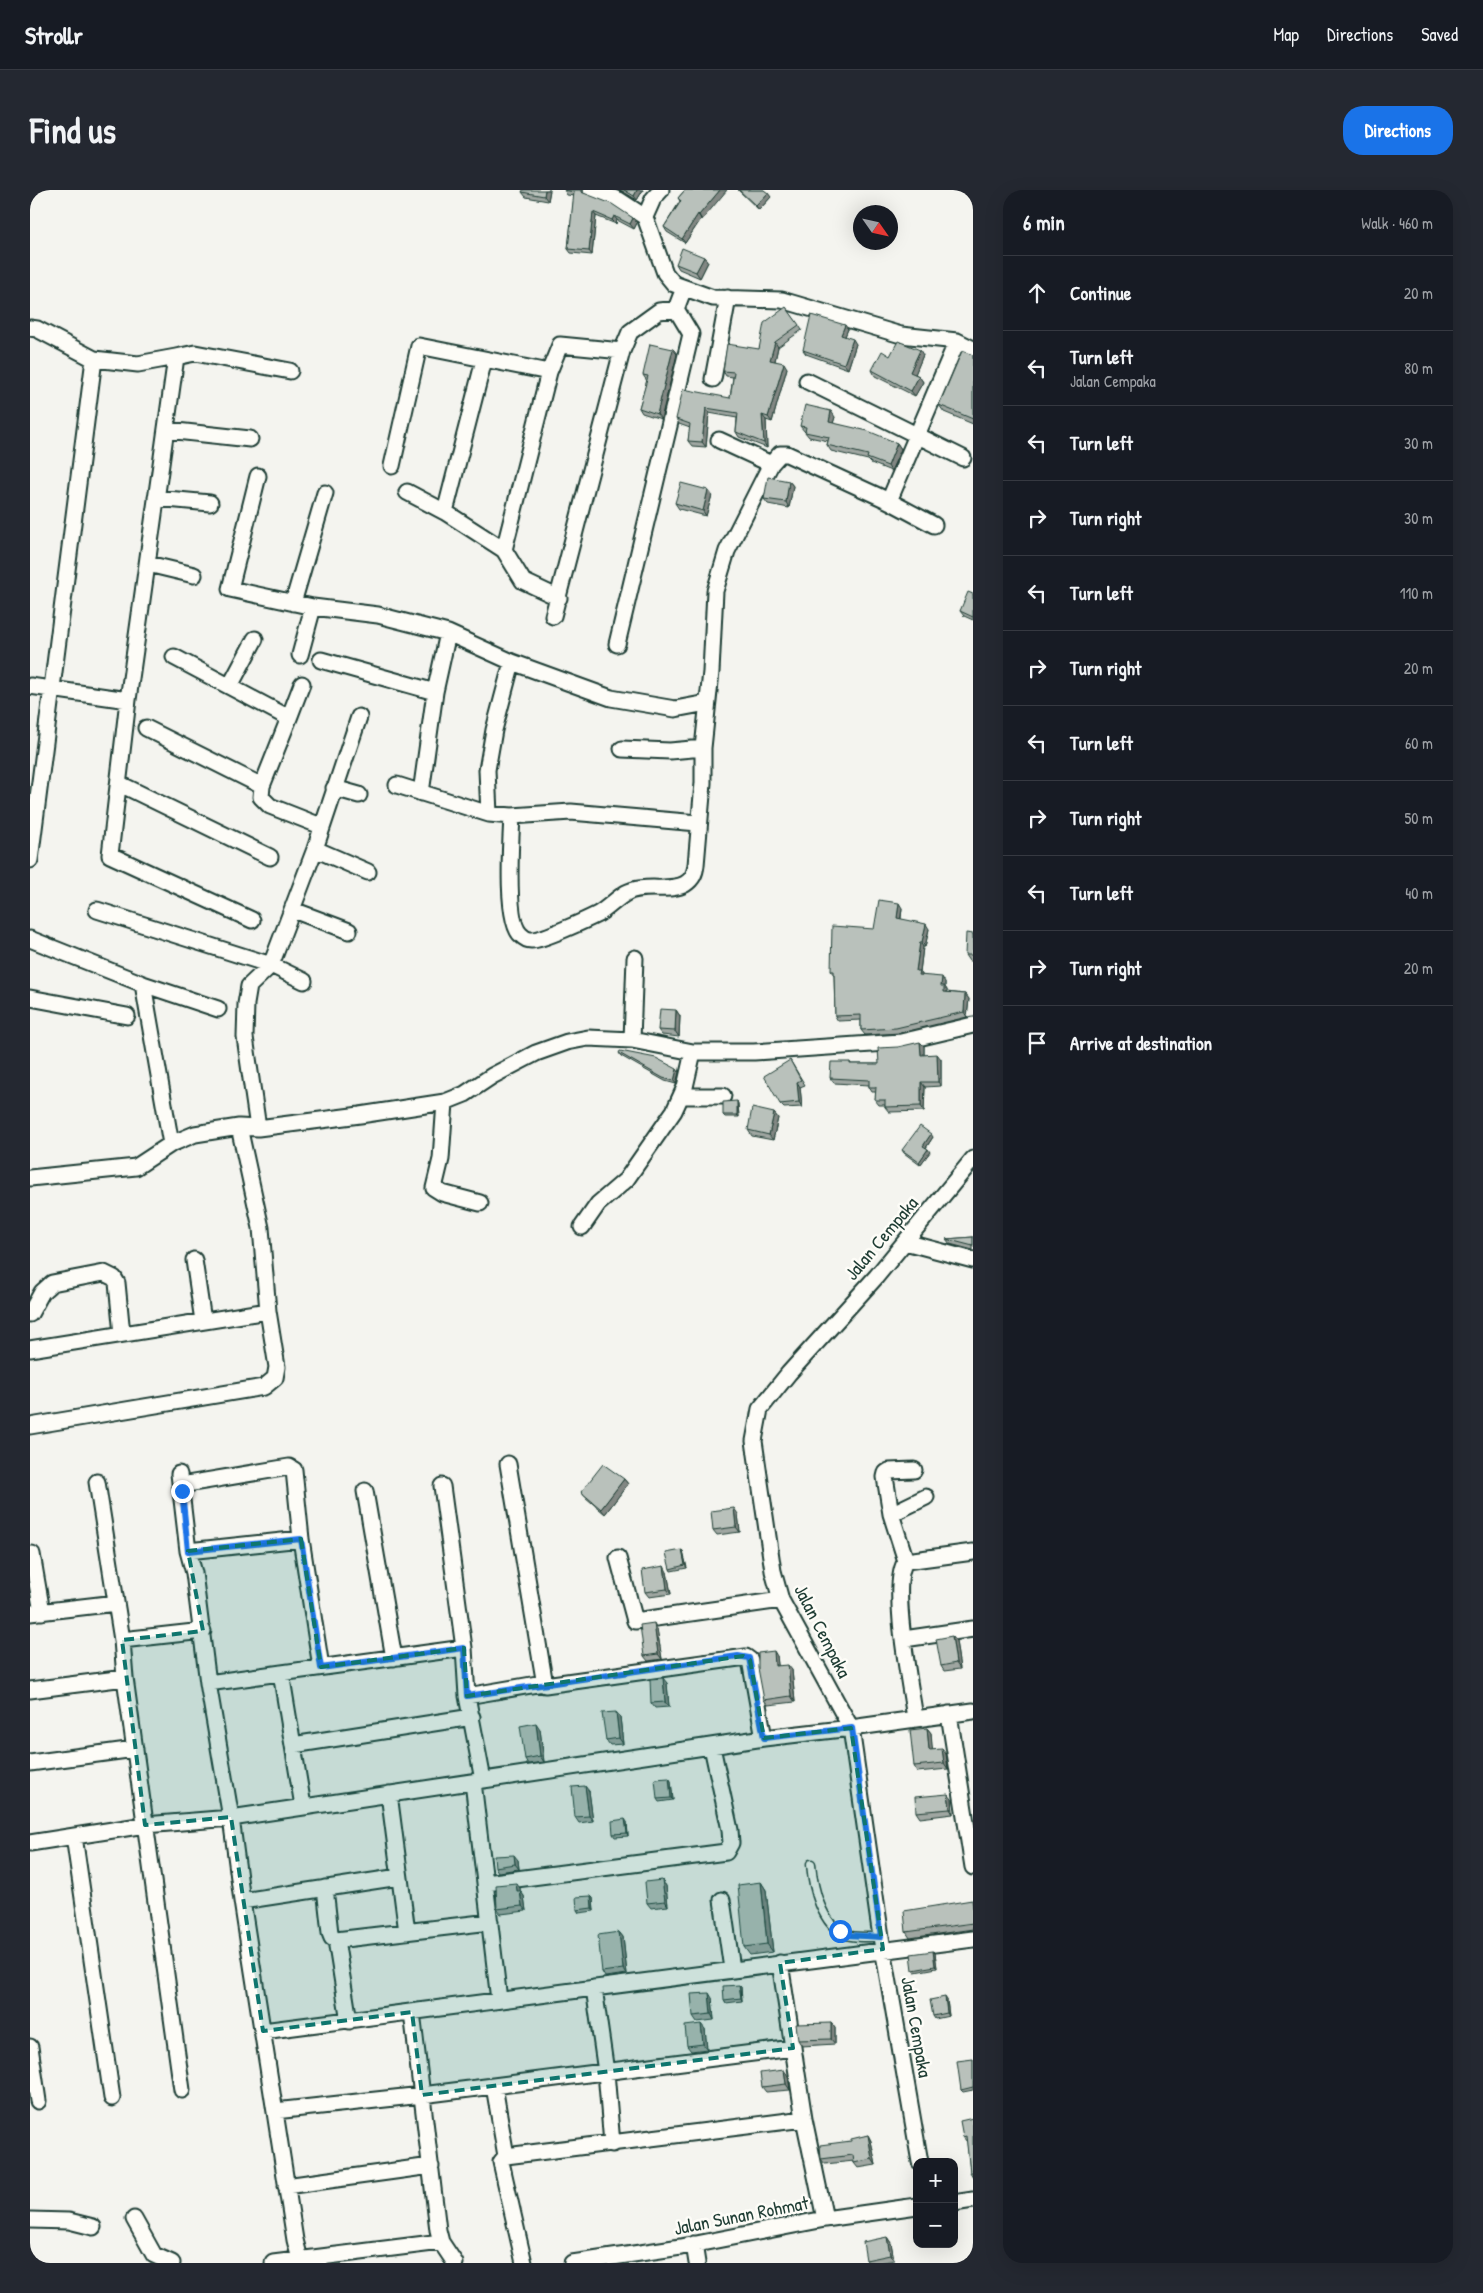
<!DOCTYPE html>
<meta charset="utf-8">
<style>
body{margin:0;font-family:"Patrick Hand",sans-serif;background:#242831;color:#f1f3f6}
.controls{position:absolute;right:15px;bottom:15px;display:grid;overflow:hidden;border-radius:10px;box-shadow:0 5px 20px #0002}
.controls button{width:45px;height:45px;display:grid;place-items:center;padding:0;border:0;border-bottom:1px solid #363941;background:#171b24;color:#f1f3f6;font:25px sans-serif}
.compass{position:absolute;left:823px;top:15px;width:45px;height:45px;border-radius:50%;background:#171b24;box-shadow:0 5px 20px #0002;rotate:124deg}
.stop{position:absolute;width:15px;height:15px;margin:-11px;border:4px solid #1a73e8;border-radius:50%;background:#fff}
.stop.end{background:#1a73e8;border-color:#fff;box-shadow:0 1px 5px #0008}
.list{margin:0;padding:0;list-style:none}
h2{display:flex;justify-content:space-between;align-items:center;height:65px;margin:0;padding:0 20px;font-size:21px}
h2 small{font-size:16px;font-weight:400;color:#9ea1a6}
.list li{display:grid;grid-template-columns:32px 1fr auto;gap:15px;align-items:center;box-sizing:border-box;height:75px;padding:0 20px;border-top:1px solid #363941}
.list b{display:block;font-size:19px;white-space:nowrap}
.list p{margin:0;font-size:16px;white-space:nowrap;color:#9ea1a6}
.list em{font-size:16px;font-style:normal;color:#9ea1a6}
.icon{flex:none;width:28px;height:28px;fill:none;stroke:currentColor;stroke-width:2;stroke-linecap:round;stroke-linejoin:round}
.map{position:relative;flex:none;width:943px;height:2073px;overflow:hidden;border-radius:20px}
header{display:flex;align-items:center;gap:30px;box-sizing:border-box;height:70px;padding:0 25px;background:#171b24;border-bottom:1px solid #363941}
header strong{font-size:24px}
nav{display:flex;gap:28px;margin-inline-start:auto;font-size:18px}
.intro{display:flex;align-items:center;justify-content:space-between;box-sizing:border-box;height:120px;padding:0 30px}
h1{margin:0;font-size:35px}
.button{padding:12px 22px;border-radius:20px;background:#1a73e8;color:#fff;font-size:18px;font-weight:700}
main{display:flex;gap:30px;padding:0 30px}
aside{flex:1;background:#171b24;border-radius:20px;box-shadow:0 5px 20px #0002}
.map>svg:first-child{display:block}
</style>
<header>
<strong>Strollr</strong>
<nav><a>Map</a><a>Directions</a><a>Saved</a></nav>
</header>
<div class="intro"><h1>Find us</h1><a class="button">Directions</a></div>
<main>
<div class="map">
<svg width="943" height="2073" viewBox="0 0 943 2073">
<rect width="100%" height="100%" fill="#f4f4ef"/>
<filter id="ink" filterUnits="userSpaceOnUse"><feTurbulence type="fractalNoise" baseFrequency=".02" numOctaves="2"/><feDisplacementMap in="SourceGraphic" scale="10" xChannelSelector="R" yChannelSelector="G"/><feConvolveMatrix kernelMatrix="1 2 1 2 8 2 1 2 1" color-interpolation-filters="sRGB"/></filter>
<g filter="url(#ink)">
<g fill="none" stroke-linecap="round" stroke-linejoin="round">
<defs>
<path id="lane" d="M781,1674C783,1697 791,1735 816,1745C826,1748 840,1747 851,1747"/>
<path id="street" d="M561,0L589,10L615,27L635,83L644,94L683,108L752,110L871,145L927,151L943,159
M615,27L623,9L631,0
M0,138L7,139L64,169L108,174L146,167
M683,189L698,108
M777,191L933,268
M137,240L220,249
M689,250L741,274
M362,276L389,156L519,182
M228,286L200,399L283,417L348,425L418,443L482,472L581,508L645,519L677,513
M377,302L415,322L474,360
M126,308L180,313
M859,311L927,151
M415,322L454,170
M118,374L164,385
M529,408L493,391L474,360L519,182L530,155L592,161
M263,413L295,303
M523,426L592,161L600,142L629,121L646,119
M587,454L661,144L646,119L654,98
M270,465L283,417
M144,467L259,528L232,596L231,607L240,616L291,636
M291,470L405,502
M0,496L98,510
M200,496L225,449
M259,528L272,494
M116,538L232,596
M592,559L640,561L673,558
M90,594L240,667
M367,595L459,624L482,626L541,622L668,633
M304,598L329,605
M391,603L405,502L418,443
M459,624L457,580L464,540L482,472
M482,626C481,648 475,732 491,745C494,748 498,750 501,750C511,751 558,729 568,724C578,718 586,709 596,703C613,693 640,703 655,694C663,689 665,683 666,675L673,593V558L681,482L685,401L697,361L741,274L750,264H757L859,311L904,335
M285,659L338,682
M0,670L64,169
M67,720L241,775L274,791
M263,720L319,741
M222,730L80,665L98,510L146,167L165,163L260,181
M0,749L113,794L141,954
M113,794L188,819
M0,808L97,826
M602,850L605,768
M651,906H693
M415,912L411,969L404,998L412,1003L450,1013
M228,938L215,847L216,814L219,796L241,775L285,659L329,527
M0,988L106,977L141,954L165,944L209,937L228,938L330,925L415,912L435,904L462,886L506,863L537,852L558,848L602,850L663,862H724L871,852L943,835
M552,1037L568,1014L596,990L644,921L655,897L663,862
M875,1052L943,1070
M164,1070L173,1131
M0,1124L12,1102L22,1093L74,1083L84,1088L87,1093L92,1144
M0,1159L238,1121
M0,1236L234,1197L245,1188L247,1177L238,1121L231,1038L209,937
M478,1274L515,1495L716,1467L720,1470L734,1548
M67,1292L92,1450L95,1488L152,1900
M151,1295L259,1277L264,1280L271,1349L291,1477
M412,1296L434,1458L437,1506L453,1590
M335,1301L364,1468
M861,1324L855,1287L856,1283L859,1281L884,1280
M158,1361L271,1349
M2,1364L12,1422
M588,1368L605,1431L751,1410
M876,1371L861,1324L896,1307
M0,1423L86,1413
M874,1449L943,1439
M92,1450L173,1441
M251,1483L273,1616
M178,1493L434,1458
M0,1500L95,1488
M437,1506L513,1493
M919,1524L943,1677
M885,1528C881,1499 859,1392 876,1371L943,1362
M263,1555L442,1527
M0,1573L105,1559
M443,1592L469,1810
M359,1604L377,1742
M44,1646L82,1908
M0,1653L115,1635L201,1628L178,1493L164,1383L158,1361L149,1284
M456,1693L696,1662L701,1653L700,1640L682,1557
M295,1698L300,1743L302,1748L306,1750L460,1732
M692,1710L702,1779
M212,1711L369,1687
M306,1750L319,1831
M750,1773L774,1929L795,2029
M564,1798L576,1882L582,1954
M233,1841L943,1749
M0,1857L8,1911
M464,1896L476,1966
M245,1921L392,1905L763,1858
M890,1972L851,1747L821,1538L751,1410L743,1381L724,1251L730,1219L759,1183L846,1087L943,969
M256,1996L401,1976
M924,2013L943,2010
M104,2029L124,2065L142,2073
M0,2030L39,2031L63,2037
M411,2052L425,2073
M664,2054L667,2073
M243,2073L411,2052L408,2040L382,1822
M271,2073L265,2050L212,1711L201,1628L734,1548L821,1538L943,1521
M494,2073L471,1972L476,1966L774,1929
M542,2073L651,2057L795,2029L887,2016"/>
</defs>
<use href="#lane" stroke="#1f3d34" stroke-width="11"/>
<use href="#street" stroke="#1f3d34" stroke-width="19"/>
<use href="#lane" stroke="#fdfcf7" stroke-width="8"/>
<use href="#street" stroke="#fdfcf7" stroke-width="15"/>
</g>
<path fill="#9fa6a1" stroke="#1f3d34" d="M520,0L518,11L496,7L492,2Z
M534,0H553V3L603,28L607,33L604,39L587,30L586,34L566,26L562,65L541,63L538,59L544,6L537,5Z
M589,0H613L607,10L592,1Z
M655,0L672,30L671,29L655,53L637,42L634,37L650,11L648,8Z
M708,0H734L741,7L729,20Z
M674,67L678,72L670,88L649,79L646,74Z
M756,117L772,140L748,157L745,171L757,178L742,232L736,230L737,258L709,247L706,242L707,228L679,223L676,257L662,256L658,251L660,238L649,234L646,229L700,208L703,187L696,186L693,181L729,159Z
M818,139L815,146L826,154L818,179L776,164L773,160Z
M643,159L647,164L631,229L612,223L609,218L617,191L613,185Z
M893,165L885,184L889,186L893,192L885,206L845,186L842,180L860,166Z
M943,165V234L914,222L909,215Z
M805,227L803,233L867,253L871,259L861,281L841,273L838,270L801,261L797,255L798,251L779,247L770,236Z
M759,291L763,296L759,318L738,314L734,309Z
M682,305L676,326L649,319L645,313Z
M943,404V430L934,426L930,421Z
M872,718L871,729L899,739L895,757H893L890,782L893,786L915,792V797L917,800V802L935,804L939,809L937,827L870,843L835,845L831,840V830L808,831L805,826L804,785L801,781L844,739Z
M943,744V771H939L935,765Z
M646,820L650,826L649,847L632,845L628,840Z
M894,856V865L911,869V896L895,897L894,921L859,922L855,917V915H849L845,910L846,902H842L839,897V895L804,893L800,888L820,872L821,874H849Z
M589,863L649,882L646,894L635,891L591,866Z
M760,870L775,895L770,897L772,917L754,918L750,914Z
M707,911L708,914L709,927H695L693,925Z
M744,923L748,928L743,950L722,946L718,940Z
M903,947L896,958L900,962L890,975L874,963L872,960Z
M943,1047V1060L920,1054L916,1049Z
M594,1289L598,1294L575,1324L555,1307L551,1302Z
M708,1324L710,1342L687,1345L683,1340Z
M652,1360L653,1362L657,1378L641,1381L640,1379Z
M637,1382L641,1404L619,1407L615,1402Z
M627,1439L632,1469L618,1471L614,1466Z
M922,1446L926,1451L930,1479L914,1481L911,1476Z
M747,1466L748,1476L762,1480L765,1512L738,1515L734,1510Z
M637,1493L639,1517L625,1518L621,1513Z
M586,1522L590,1527L593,1554L580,1555L576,1550Z
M897,1538L901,1543L902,1560L916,1564L918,1579L887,1582L884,1576Z
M510,1539L514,1572L498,1574L495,1569Z
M639,1588L641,1591L643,1610L629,1612L627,1609Z
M559,1601L563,1631L549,1633L545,1627Z
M922,1609L923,1624L890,1628L886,1622Z
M597,1632L598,1646L585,1647L583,1644Z
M488,1670L489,1679L468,1682L465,1677Z
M632,1690L636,1696L638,1716L621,1718L617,1713Z
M731,1692L736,1700L743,1762L720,1765L714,1757Z
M490,1698V1701L494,1706L496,1721L471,1724L467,1719Z
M561,1706L563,1708L564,1721L549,1723L547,1720Z
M943,1712V1739L880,1748L876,1742Z
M589,1742L593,1747L597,1784L575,1787L572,1782Z
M905,1763L907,1778L885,1782L883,1780Z
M711,1797L712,1811L696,1813L694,1810Z
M682,1808L684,1830L667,1832L663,1826Z
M917,1810L919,1826L905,1829L903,1826Z
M801,1833L805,1838V1854L772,1856L768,1850Z
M675,1839L677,1859L661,1861L657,1856Z
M943,1869V1900L933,1902L931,1900Z
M758,1886L760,1900L736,1902L732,1897Z
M943,1928V1987L940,1982L937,1952L933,1947Z
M838,1945L841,1951L846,1975L828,1978L824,1973V1971L795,1974L791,1969L821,1951Z
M857,2047L861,2053L864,2070L849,2073H839L836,2070Z"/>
<path fill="#828783" stroke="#1f3d34" d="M515,0H520L518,11L514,6Z
M607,0H613L607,10L604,6Z
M690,0H697L672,30L669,25Z
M738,3L741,7L729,20L726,16Z
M563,22L566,26L562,65L559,61Z
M668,24L671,29L655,53L652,49Z
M584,26L587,30L586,34L582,30Z
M603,28L607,33L604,39L600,34Z
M674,67L678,72L670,88L666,82Z
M815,135L818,139L814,149L811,145Z
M823,149L826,154L818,179L814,174Z
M745,152L748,157L744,175L740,170Z
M643,159L647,164L631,229L627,224Z
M890,160L893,165L884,187L880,182Z
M754,173L757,178L742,232L738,227Z
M889,186L893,192L885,206L881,201Z
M676,218L679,223L676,257L672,252Z
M801,221L805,227L802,237L799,232Z
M732,225L736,230L737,258L734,253Z
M867,253L871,259L861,281L858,276Z
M759,291L763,296L759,318L756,312Z
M678,300L682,305L676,326L673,321Z
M869,713L872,718L870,733L867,728Z
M896,734L899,739L895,757L892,752Z
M890,752L893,757L890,782L893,786V790L886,781Z
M912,787L915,792V797L917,800V807L914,802L911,796Z
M935,804L939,809L937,827L934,822Z
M646,820L650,826L649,847L645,841Z
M890,852L894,856V869L891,865Z
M907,864L911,869V896L908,892Z
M647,879L649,882L646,894L644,891Z
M767,892L770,897L772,917L769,912Z
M891,892L895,897L894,921L891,916Z
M707,911L708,914L709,927L707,925Z
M744,923L748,928L743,950L739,945Z
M901,944L903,947L895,959L893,956Z
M898,959L900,962L890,975L889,972Z
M594,1289L598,1294L575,1324L571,1319Z
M704,1318L708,1324L710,1342L706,1337Z
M652,1360L653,1362L657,1378L655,1375Z
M634,1376L637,1382L641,1404L637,1399Z
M624,1433L627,1439L632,1469L628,1464Z
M922,1446L926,1451L930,1479L926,1473Z
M744,1461L747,1466L749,1482L745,1476Z
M758,1475L762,1480L765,1512L761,1506Z
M633,1488L637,1493L639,1517L635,1512Z
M586,1522L590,1527L593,1554L589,1548Z
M506,1533L510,1539L514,1572L510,1566Z
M897,1538L901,1543L903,1566L899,1560Z
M912,1559L916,1564L918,1579L914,1573Z
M639,1588L641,1591L643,1610L641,1608Z
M555,1596L559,1601L563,1631L559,1626Z
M918,1604L922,1609L923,1624L920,1619Z
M595,1629L597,1632L598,1646L597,1643Z
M484,1665L488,1670L489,1679L485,1674Z
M632,1690L636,1696L638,1716L635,1711Z
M731,1692L736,1700L743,1762L737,1754Z
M486,1693L490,1698L491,1707L487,1701Z
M490,1701L494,1706L496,1721L492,1716Z
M561,1706L563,1708L564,1721L562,1718Z
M589,1742L593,1747L597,1784L593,1779Z
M903,1761L905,1763L907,1778L905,1776Z
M709,1795L711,1797L712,1811L711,1808Z
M679,1803L682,1808L684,1830L681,1824Z
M915,1807L917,1810L919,1826L917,1823Z
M801,1833L805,1838V1854L801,1849Z
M671,1834L675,1839L677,1859L673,1854Z
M754,1880L758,1886L760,1900L756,1894Z
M838,1945L841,1951L846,1975L842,1969Z
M857,2047L861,2053L864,2070L860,2065Z"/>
<path fill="#b9c1bb" stroke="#1f3d34" d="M493,0H515L514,6L492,2Z
M534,0H551V2L582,14L603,28L600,34L584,26L582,30L563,22L559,61L538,59L544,2Z
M594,0H607L604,6Z
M655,0H690L669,25L668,24L652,49L634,37L651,11L648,8Z
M709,0H734L738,3L726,16Z
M652,58L674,67L666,82L646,74Z
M756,117L769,135L745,152L740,170L754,173L738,227L732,225L734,253L706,242L708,223L676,218L672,252L658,251L660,234L646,229L653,199L700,208L704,182L693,181L697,154L729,159L734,133Z
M781,125L815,135L811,145L823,149L814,174L773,160Z
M868,151L890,160L880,182L889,186L881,201L842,180L852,161L860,166Z
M620,154L643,159L627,224L609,218L618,186L613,185Z
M932,161L943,165V229L909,215Z
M775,215L801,221L799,232L838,241L867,253L858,276L837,268L838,265L797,255L799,247L775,242L776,237L770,236Z
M738,287L759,291L756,312L734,309Z
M651,293L678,300L673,321L645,313Z
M938,402L943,404V427L930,421Z
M849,710L869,713L867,728L896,734L892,752H890L886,781H890L889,785L912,787L911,796H914V802L935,804L934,822L866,838L831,840V825L805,826L804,781H801L802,736L844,739Z
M936,743L943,744V765H935Z
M630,819L646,820L645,841L628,840Z
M890,852L891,865L907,864L908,892H891V916L855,917V910H845L846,897H839V890L800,888L801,872H820V874H849L848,858L868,857Z
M590,861L626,868L647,879L644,891L633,888L589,863Z
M760,870L771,890L767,892L769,912L750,914L734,886Z
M707,911V925H693V912Z
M722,918L744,923L739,945L718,940Z
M890,936L901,944L893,956L898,959L889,972L872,960Z
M943,1047V1056L916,1049Z
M573,1274L594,1289L571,1319L551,1302Z
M704,1318L706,1337L683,1340L681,1321Z
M652,1360L655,1375L640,1379L636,1363Z
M634,1376L637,1399L615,1402L612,1380Z
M624,1433L628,1464L614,1466L610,1435Z
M922,1446L926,1473L911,1476L906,1449Z
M744,1461L745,1476L758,1475L761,1506L734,1510L728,1478V1463Z
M633,1488L635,1512L621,1513L620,1489Z
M586,1522L589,1548L576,1550L572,1523Z
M506,1533L510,1566L495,1569L490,1536Z
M897,1538L899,1560L912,1559L914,1573L884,1576L880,1540Z
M639,1588L641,1608L627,1609L625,1589Z
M555,1596L559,1626L545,1627L542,1597Z
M918,1604L920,1619L886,1622L885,1607Z
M595,1629L597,1643L583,1644L582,1631Z
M484,1665L485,1674L465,1677L464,1666Z
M632,1690L635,1711L617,1713L615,1692Z
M731,1692L737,1754L714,1757L708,1695Z
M486,1693L487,1701H490L492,1716L467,1719L466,1695Z
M561,1706L562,1718L547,1720L546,1707Z
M942,1710L943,1719V1733L876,1742L874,1721Z
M589,1742L593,1779L572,1782L568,1745Z
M903,1761L905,1776L883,1780L881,1764Z
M709,1795L711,1808L694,1810L693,1796Z
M679,1803L681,1824L663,1826L661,1804Z
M915,1807L917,1823L903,1826L900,1810Z
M801,1833V1849L768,1850L766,1834Z
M671,1834L673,1854L657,1856L655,1836Z
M943,1869V1897L931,1900L927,1871Z
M754,1880L756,1894L732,1897L730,1883Z
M943,1928V1982H940L936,1946L933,1947L930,1931Z
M838,1945L842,1969L824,1973L823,1965L791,1969L790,1955L821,1951V1949Z
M857,2047L860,2065L836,2070L833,2052Z"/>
</g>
<g fill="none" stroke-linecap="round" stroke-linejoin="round" filter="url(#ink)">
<path stroke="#1a73e8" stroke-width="6" d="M152,1301L158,1361L271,1349L291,1478L434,1458L437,1506L708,1466L719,1468L734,1548L822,1538L851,1747L817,1745L810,1741"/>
</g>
<path fill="#0f766e" fill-opacity="0.2" stroke="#0f766e" stroke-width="4" stroke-dasharray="10 6" stroke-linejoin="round" d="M271,1349L291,1477L434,1458L437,1506L713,1466L720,1470L734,1548L821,1538L853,1759L750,1773L763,1858L392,1905L382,1822L233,1841L201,1627L115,1635L92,1450L173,1441L158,1361Z"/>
<g text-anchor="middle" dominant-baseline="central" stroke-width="5" stroke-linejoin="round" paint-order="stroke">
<g font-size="19" fill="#1f3d34" stroke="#fdfcf7">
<text transform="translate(851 1048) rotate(-50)">Jalan Cempaka</text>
<text transform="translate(793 1441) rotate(63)">Jalan Cempaka</text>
<text transform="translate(887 1837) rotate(80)">Jalan Cempaka</text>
<text transform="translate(711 2025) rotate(-11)">Jalan Sunan Rohmat</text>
</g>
</g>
</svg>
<div class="controls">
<button>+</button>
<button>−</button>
</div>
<svg class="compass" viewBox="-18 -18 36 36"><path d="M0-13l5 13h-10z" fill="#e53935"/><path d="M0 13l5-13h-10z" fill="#9ea1a6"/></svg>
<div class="stop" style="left:810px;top:1741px"></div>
<div class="stop end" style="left:152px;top:1301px"></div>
</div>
<aside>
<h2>6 min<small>Walk · 460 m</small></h2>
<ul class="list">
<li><svg class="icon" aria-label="ahead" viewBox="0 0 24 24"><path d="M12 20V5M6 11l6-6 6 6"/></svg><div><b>Continue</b></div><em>20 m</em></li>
<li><svg class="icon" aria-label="left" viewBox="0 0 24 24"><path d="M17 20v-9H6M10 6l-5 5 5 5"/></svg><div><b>Turn left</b><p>Jalan Cempaka</p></div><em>80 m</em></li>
<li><svg class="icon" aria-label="left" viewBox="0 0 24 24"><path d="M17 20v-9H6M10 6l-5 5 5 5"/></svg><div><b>Turn left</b></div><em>30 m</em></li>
<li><svg class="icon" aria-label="right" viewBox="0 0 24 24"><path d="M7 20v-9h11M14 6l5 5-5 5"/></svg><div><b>Turn right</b></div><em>30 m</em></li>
<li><svg class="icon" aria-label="left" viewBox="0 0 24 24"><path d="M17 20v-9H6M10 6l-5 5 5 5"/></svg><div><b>Turn left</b></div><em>110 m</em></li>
<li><svg class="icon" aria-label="right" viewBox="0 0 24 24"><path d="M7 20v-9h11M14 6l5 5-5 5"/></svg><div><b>Turn right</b></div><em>20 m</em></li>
<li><svg class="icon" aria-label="left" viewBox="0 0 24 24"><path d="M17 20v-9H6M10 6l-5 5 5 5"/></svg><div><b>Turn left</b></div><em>60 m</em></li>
<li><svg class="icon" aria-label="right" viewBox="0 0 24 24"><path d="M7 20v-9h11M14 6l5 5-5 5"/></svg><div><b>Turn right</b></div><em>50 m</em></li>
<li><svg class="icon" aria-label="left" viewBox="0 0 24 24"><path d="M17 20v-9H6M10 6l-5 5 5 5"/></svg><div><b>Turn left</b></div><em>40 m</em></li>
<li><svg class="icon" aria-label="right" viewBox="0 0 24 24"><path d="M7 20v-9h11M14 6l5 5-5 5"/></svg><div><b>Turn right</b></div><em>20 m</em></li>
<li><svg class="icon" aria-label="arrive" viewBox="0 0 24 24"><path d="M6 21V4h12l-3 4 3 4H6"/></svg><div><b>Arrive at destination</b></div></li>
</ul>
</aside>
</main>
